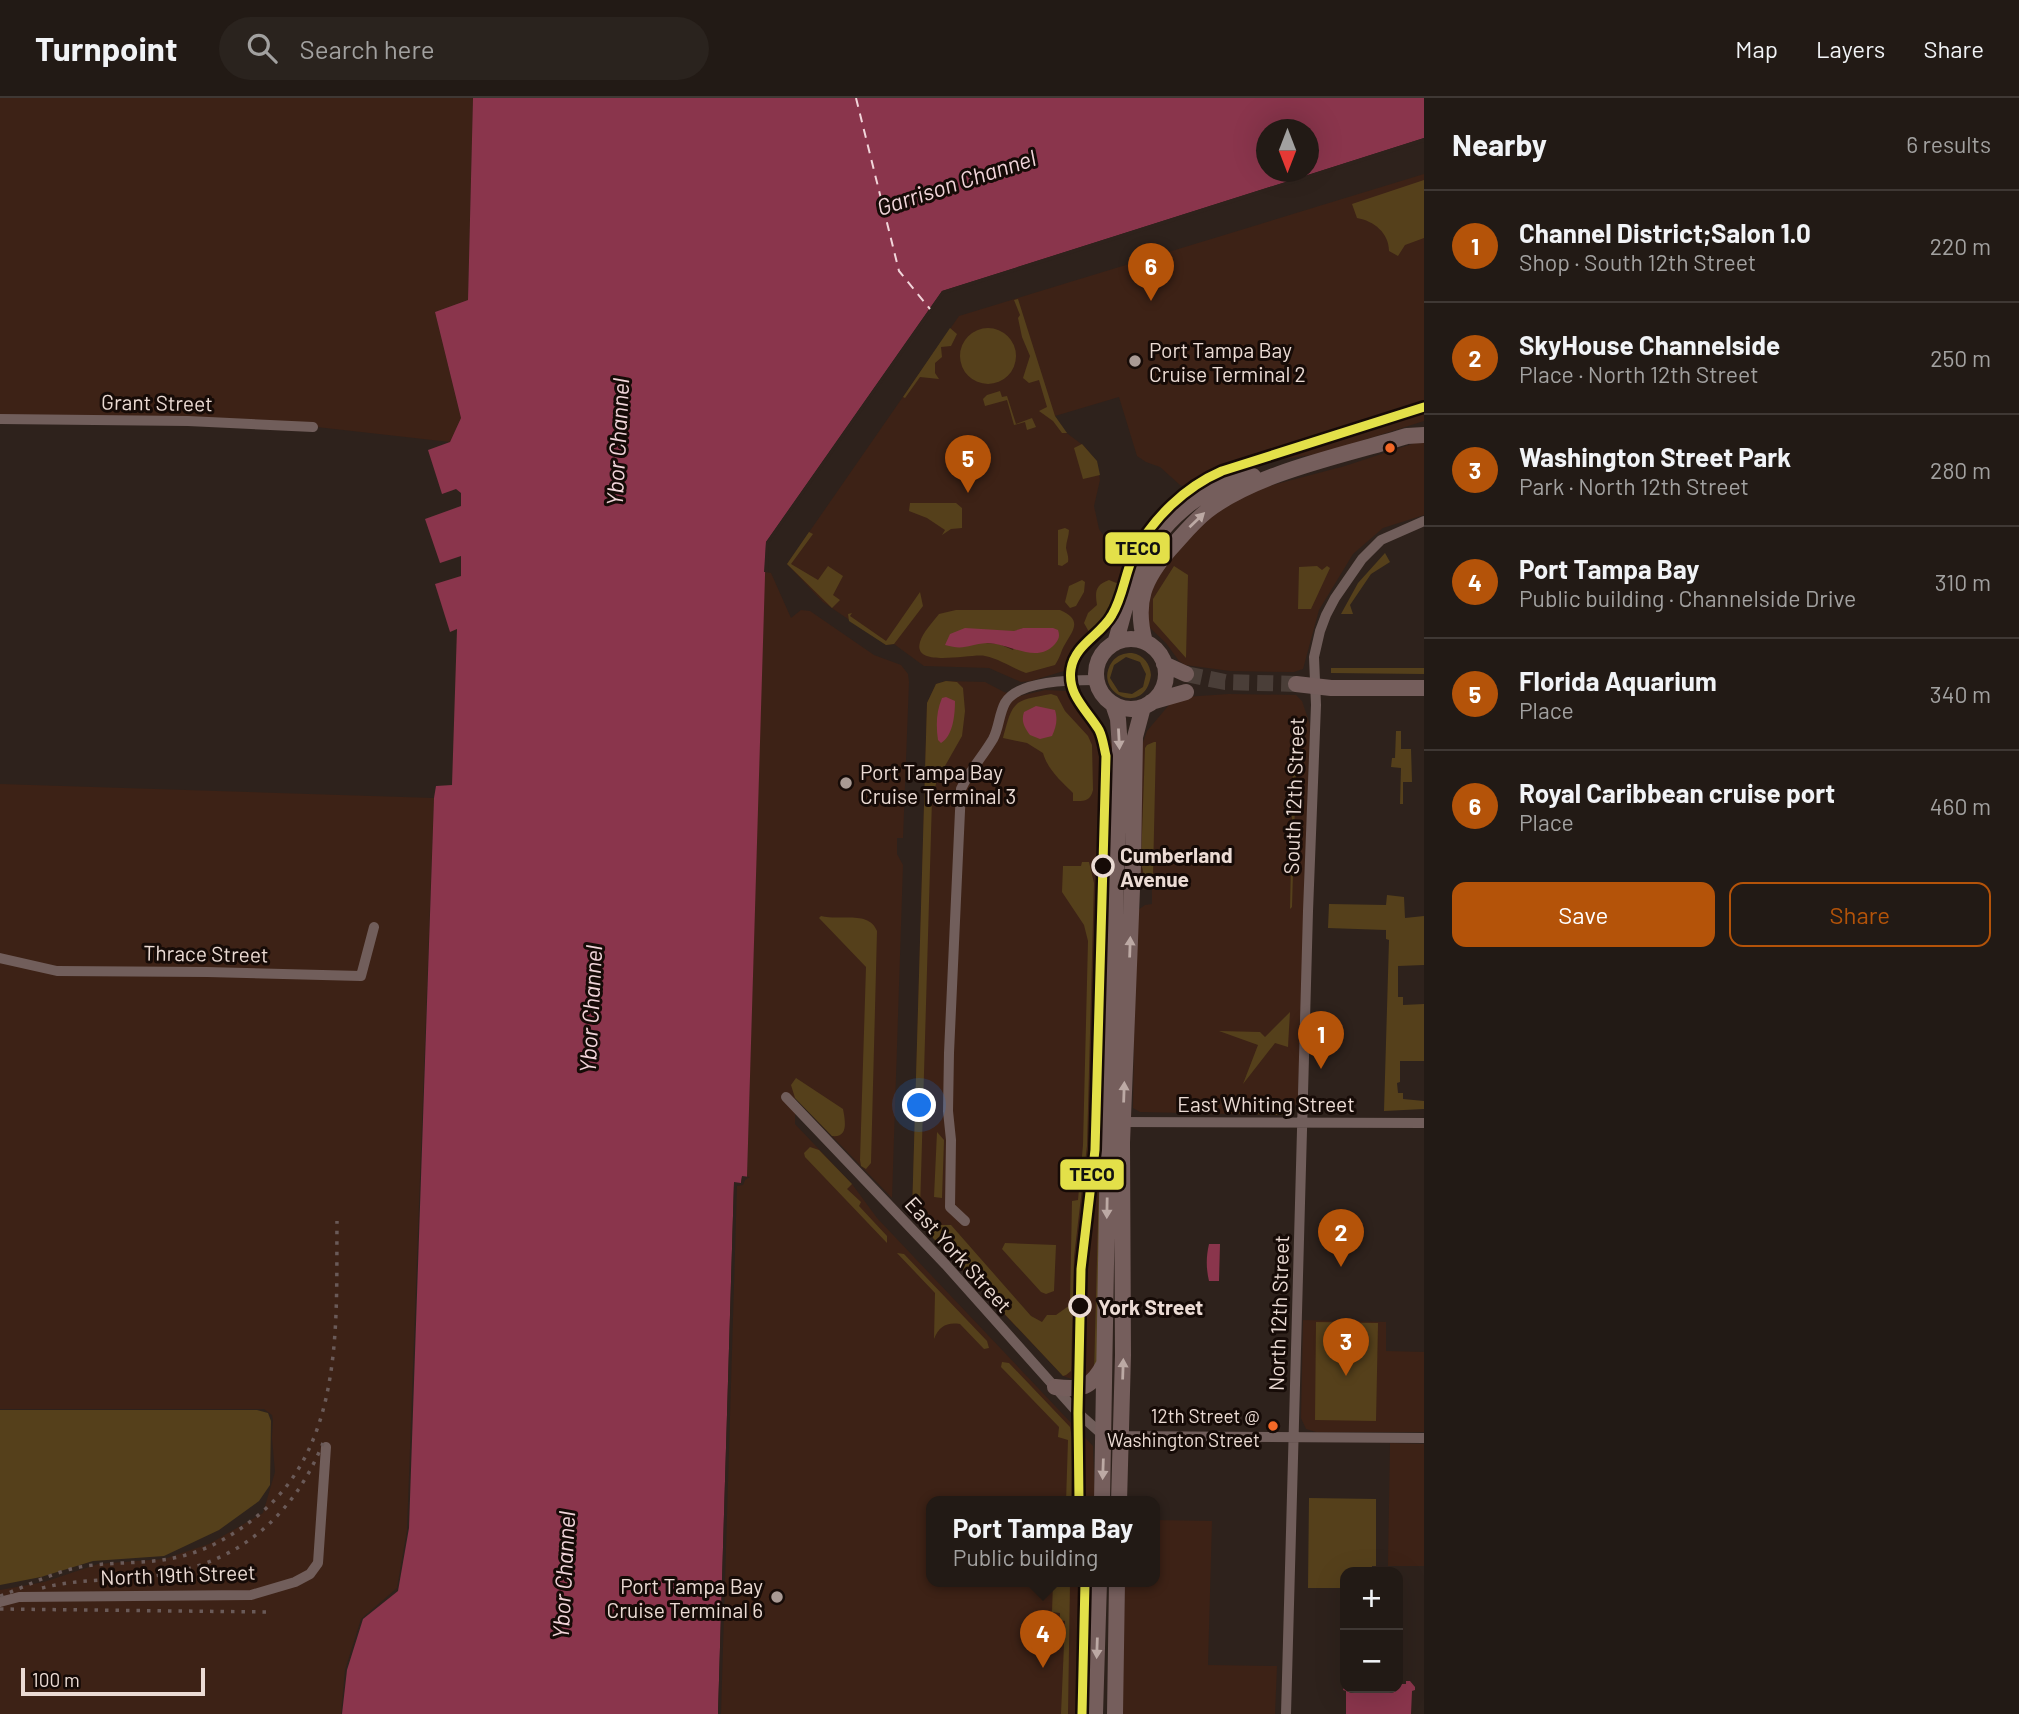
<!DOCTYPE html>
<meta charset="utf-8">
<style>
body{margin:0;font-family:Barlow,sans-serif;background:#2a231e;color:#f1f3f6}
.controls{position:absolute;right:21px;bottom:21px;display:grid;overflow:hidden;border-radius:14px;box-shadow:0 7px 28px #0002}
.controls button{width:63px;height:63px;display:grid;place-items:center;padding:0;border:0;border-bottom:2px solid #3f3834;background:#221a15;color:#f1f3f6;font:35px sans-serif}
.compass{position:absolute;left:1256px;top:21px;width:63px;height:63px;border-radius:50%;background:#221a15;box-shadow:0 7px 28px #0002;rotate:180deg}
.scale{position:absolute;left:21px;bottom:18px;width:184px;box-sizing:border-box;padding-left:7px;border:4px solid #ebdbd4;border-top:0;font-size:19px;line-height:24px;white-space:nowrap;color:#ebdbd4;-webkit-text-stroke:5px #160b07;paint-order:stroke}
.you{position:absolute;left:920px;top:1008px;width:24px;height:24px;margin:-18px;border:5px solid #fff;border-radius:50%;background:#1a73e8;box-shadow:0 0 0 10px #1a73e833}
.badge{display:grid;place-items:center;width:46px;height:46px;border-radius:50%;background:#b45309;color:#fff;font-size:23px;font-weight:700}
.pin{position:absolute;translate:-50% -58px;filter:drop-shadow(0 2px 4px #0008)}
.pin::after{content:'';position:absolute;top:37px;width:24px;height:21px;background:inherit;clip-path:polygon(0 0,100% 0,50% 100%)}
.popup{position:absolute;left:926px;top:1398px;width:234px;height:91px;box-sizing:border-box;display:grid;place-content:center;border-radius:14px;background:#221a15;filter:drop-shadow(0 2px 5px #0005);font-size:23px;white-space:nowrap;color:#a2a1a0}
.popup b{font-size:26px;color:#f1f3f6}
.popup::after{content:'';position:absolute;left:50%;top:100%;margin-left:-14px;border:14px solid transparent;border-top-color:#221a15}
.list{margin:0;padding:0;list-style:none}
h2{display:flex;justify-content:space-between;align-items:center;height:91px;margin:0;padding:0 28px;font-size:30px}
h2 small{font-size:23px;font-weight:400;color:#a2a1a0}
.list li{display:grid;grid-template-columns:46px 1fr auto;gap:21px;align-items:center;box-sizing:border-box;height:112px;padding:0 28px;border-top:2px solid #3f3834}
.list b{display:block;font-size:26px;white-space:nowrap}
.list p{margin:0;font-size:23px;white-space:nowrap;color:#a2a1a0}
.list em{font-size:23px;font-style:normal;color:#a2a1a0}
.actions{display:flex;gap:14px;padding:21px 28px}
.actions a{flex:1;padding:16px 0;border:2px solid #b45309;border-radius:14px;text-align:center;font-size:24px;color:#b45309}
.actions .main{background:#b45309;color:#fff}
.icon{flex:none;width:38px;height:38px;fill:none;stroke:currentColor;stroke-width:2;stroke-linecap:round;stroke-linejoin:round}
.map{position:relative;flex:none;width:1424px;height:1616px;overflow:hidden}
header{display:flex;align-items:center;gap:42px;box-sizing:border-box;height:98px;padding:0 35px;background:#221a15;border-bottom:2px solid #3f3834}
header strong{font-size:33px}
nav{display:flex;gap:38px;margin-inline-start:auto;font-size:24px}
.search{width:490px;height:63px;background:#2a231e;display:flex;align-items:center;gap:18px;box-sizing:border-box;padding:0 24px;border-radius:38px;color:#a2a1a0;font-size:26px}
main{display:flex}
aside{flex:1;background:#221a15}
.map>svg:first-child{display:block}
</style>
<header>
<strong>Turnpoint</strong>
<div class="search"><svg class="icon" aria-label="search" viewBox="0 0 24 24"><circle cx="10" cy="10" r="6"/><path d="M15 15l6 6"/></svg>Search here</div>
<nav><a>Map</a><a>Layers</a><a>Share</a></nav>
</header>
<main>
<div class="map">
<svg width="1424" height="1616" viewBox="0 0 1424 1616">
<rect width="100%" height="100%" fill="#2e221c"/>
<path fill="#3d2216" d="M0,0H473L468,202L435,214L461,320L450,344L299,327L0,320Z
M1424,76V323L1323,355L1273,363L1217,381L1195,392L1180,387L1160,369L1146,364L1137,358L1119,299L1055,318L1064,333L1084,348L1097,364L1100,382L1094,408L1099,431L1106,441L1130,457L1134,466L1112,530L1094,542L1076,565L1067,572L1031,583L1021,584L989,570L924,568L894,546L886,547L823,504L787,466L959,218Z
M1424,342V417L1383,430L1353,456L1319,512L1303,571L1294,574L1230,573L1185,567L1179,563L1166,545L1148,528L1146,496L1186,437L1243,395L1345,368Z
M764,474L771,475L791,520L801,512L810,513L874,557L901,567L908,576L909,584L903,740H897V756L903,767L892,1100L795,1000V1026L852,1086L877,1120L1093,1348L1095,1404H931V1484H1093L1090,1616H718L734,1084L747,1078Z
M946,583L985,584L1004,594L1020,598L1045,592L1069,593L1080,599L1101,622L1112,646L1108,836L1094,1274L1077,1283L1063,1278L947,1156L912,1115L927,605L936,586Z
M1229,596L1296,597L1302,603L1310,627L1298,1003L1291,1013L1281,1017L1140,1014L1133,1010L1135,873L1138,812L1145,807L1152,806V778L1141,775L1138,770L1142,647L1147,633L1169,607L1184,599Z
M0,686L434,700L407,1432L397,1490L361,1521L345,1572L341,1616H0V1492L44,1484L98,1466L164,1461L209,1446L263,1415L275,1374L272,1340L273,1323L272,1317L264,1311H0Z
M1303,1222L1386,1224V1253L1424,1254V1334H1316L1306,1331L1301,1320Z
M1390,1345L1424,1346V1468H1388Z
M1155,1422L1212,1423L1208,1567L1277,1568L1275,1616H1121L1125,1484H1155Z"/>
<path fill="#55401b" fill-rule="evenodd" d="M1424,82V140L1405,147L1398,158L1389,153C1389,135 1374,123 1357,120L1352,106Z
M1018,201L1055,318L1067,335H1062L1053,323L1039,313L1047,309L1039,282L1029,285L1023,280L1030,258L1022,239L1018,220L1020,217L1014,202Z
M950,230L957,236L951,248L941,249L942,259L935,265V275L939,281L920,279L905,300L903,299Z
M960 258a28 28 0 1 1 56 0a28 28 0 1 1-56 0Z
M1000,293L1002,299L1007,298L1016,326L1032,320L1036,329L1027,332L1025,324L1014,327L1007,302L985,308L983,301L987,297Z
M1082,346L1097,363L1100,377L1083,381L1074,350Z
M910,405H956L962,410V430L951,431L942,437L945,432L927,420L909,413Z
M1065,430L1069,432C1069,438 1066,444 1066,450C1067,455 1069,459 1068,464L1062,468L1058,467V432Z
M809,434L813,436L791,466L818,482L828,468L843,478L833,497L840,502L832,510L787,466Z
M1385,455L1390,464L1371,476L1350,507L1353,516H1341L1358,485Z
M1174,468L1188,477L1186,560L1153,523V501Z
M1317,468L1322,472L1327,468L1330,470L1311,511H1298L1299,469Z
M1082,482L1085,484L1084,494L1076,508L1070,510L1065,504L1069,488Z
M1109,482L1119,486C1113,507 1106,521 1089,534L1084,525L1088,515L1097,507C1095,494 1095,487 1109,482Z
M920,494L923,508L894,546L886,547L849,523L848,516L852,515L850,518L886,543Z
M956,512H1060C1086,523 1070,535 1062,552C1060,558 1058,562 1055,567L1026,575C1012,570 1000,561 985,558C972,555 912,571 920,544C923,534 933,524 939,516ZM1023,530L1013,552L999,546L986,545Z
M1132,555C1144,557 1150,566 1151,577C1145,621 1091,594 1112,564C1117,557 1124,555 1132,555ZM1126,559L1140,564L1146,576L1143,589L1132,596L1119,594L1110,580L1114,567Z
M1331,570H1424V576L1331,575Z
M946,583L957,584L963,590L965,613L962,638L937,682L932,701L920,1112L915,1119L912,1115L927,605L936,586Z
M1051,596L1057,598L1065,613L1088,638L1092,647L1093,692C1090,704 1084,703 1073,703V695C1061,683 1048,672 1043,655L1027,645L1003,640C1013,602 1013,603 1051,596Z
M1396,633H1401V651H1411L1412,684H1403V706H1400L1401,670L1391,669L1392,660H1395Z
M1154,644H1156L1153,777H1144L1141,765L1145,650L1147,647Z
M1293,668L1296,670L1292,809L1290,811Z
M1110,672L1099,1262L1094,1274Z
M1082,764H1089L1094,785L1087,1048L1074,1159L1071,1273L1066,1277L1063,1278L933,1140V1127H951L1031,1218L1042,1224L1047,1217H1056L1070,1207L1072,1103L1078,1102L1083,1047L1088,843L1084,827L1062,794L1063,768H1081Z
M1387,797L1404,799L1405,820L1424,818V867L1398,868V899H1403V907L1424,906V963H1400V984L1397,985L1398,995H1403V1001L1424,1003V1011L1384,1013L1389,842L1386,841V832L1328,830L1329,806L1386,807Z
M821,818C840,823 869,812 877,833L871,1065L866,1071L861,1068L860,1062L866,869L819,820Z
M1290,914L1288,949L1275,945L1243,986L1258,947L1219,933L1260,934L1265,939Z
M796,980L843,1011C845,1022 849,1040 832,1038L795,1000L791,987Z
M1231,1009L1287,1010V1015L1281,1017L1231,1015Z
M937,1034L944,1042L942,1100L934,1099Z
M810,1049L819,1052L852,1086L847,1091L861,1104L859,1108L887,1138V1145L805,1059L804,1055Z
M1005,1145L1056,1147L1054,1193L1046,1196L1041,1194L1002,1151Z
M897,1155L904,1156L987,1243L989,1250L984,1251L960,1226C947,1224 939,1228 934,1241L935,1195Z
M1316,1224L1378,1225L1376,1323L1315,1322Z
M1002,1264L1009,1265L1070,1329L1073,1345L1071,1404H1066L1068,1342L1058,1339L1059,1329L1001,1269Z
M0,1312H257L268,1315L271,1323L270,1387L259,1403L219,1432L164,1458L93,1463L41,1479L0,1487Z
M1309,1400L1376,1401V1468H1372V1474H1345V1490H1308Z
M1053,1484H1070L1068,1616H1061L1065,1523L1060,1522V1515L1052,1514Z"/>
<path fill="#8a354c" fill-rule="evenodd" d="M473,0H1424V40L942,193L766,444L747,1079H742L741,1085H734L718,1616H342L347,1572L363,1521L398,1493L409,1430L434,700L436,688L452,687L457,531L450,534L435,486L461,478V458L440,465L425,421L461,408V395L456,391L442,396L428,352L450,344L461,320L435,214L468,202ZM1266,32H1308V74H1266Z
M965,530L1014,533L1023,530H1053L1058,532C1060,538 1059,541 1055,546C1037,567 1009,545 987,545C969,546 965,553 945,547L950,536Z
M946,599L955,603C955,617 953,638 941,645L938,642C936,628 936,614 942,600Z
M1036,608L1055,612C1058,622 1056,629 1052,638L1040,641L1030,637C1024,629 1021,623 1024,614Z
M1209,1146H1220L1219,1183H1209C1206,1170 1206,1159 1209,1146Z
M1406,1583H1410L1415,1589V1592L1412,1593L1411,1616H1346V1593L1343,1592L1345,1587V1590H1398V1586H1406Z"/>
<path fill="#2e221c" d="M1424,40V44L944,196L769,445L768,474H764L766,444L942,193Z
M742,1078L750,1079L745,1082L743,1087L737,1088L721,1616H718L734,1084L741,1085Z"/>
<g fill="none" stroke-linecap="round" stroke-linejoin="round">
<path stroke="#f1d5da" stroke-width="2" stroke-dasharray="9 7" stroke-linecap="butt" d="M856,0L899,173L930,211"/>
<path stroke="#4a3e38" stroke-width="16" stroke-dasharray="16 8" stroke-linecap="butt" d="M1186,576L1225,584L1296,586"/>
<path stroke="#715e5b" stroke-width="10" d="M0,321L188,323L313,329
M0,860L57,873L207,874L361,878L374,829
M786,999L946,1167L1078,1315L1104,1338L1424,1340
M1119,1024L1424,1025
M965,1123L950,1109L951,1042L948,1013L949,955L961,691C970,672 983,658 993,641C999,630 999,616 1005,605C1018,582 1073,582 1096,582
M0,1504L19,1499L251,1497L295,1484L310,1476L318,1465L326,1349
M1286,1616L1308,813L1316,607L1314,559L1320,533L1326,517L1335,500L1362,461L1381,442L1424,423"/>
<path stroke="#755e5c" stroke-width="16" d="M1096 576a35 35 0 1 1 70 0a35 35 0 1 1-70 0Z
M1145,544C1134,504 1144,481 1170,451C1182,438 1193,424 1207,413C1257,374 1345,357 1407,338L1424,337
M1115,545C1123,521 1127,496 1137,473C1158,425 1202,386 1253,378
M1164,566L1186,576
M1296,586L1331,590H1424
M1151,604L1186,594
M1055,1289C1081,1292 1091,1291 1104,1266
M1102,1404L1108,1047L1120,651L1118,621L1113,606
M1119,1404L1123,1257L1122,1045L1133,766L1135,639L1143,609
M1095,1616L1099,1484
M1115,1616L1117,1484"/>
<path stroke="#6a5a58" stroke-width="3.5" stroke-dasharray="3.5 7" stroke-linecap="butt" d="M42,1490C84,1479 128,1484 170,1475C244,1461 295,1414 323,1345
M0,1498C25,1489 49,1476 75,1470C112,1462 149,1468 186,1457C212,1450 235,1436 256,1419C345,1348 336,1225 337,1123
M0,1511L268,1514"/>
<defs>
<path id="tram-1" d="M1079,1404L1078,1315L1081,1171L1095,1052L1106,658C1104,650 1103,640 1099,632C1087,612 1067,597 1071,571C1075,546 1101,537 1112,517C1123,499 1125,475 1134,456C1153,420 1185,389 1222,373L1424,309
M1082,1616L1085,1484"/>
</defs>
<use href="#tram-1" stroke="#160b07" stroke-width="14"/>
<use href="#tram-1" stroke="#e3e049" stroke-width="9"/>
</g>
<defs><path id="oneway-solid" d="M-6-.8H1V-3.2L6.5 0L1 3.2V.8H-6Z" transform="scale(1.75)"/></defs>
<g fill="#bca9a4">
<use href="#oneway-solid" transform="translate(1197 422) rotate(-44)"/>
<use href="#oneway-solid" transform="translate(1119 641) rotate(87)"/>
<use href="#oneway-solid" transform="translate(1130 849) rotate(-88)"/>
<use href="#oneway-solid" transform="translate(1124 994) rotate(-88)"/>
<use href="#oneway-solid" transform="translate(1107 1110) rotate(91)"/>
<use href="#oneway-solid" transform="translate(1123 1271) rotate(-88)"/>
<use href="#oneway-solid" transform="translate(1103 1371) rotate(92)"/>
<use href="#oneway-solid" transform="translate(1097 1550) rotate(92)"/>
</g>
<g fill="#a99a94" stroke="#160b07" stroke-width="2.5">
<circle cx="1135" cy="263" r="7"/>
<circle cx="846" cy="685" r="7"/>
<circle cx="777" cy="1499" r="7"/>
</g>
<g fill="#f36827" stroke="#160b07" stroke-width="2.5">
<circle cx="1390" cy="350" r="6"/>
<circle cx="1273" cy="1328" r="6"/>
</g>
<g fill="#160b07" stroke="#ebdbd4" stroke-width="3.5">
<circle cx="1103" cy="768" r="10"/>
<circle cx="1080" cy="1208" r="10"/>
</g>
<g text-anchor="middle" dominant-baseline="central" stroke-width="6" stroke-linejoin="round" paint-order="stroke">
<g font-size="19" fill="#ebdbd4" stroke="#160b07" text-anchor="end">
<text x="1260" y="1317">12th Street @<tspan x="1260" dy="24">Washington Street</tspan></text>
</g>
<g font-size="21" fill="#ebdbd4" stroke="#160b07" text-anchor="start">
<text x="1149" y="251">Port Tampa Bay<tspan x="1149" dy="24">Cruise Terminal 2</tspan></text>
<text x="860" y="673">Port Tampa Bay<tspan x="860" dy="24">Cruise Terminal 3</tspan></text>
<text x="763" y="1487" text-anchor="end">Port Tampa Bay<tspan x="763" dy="24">Cruise Terminal 6</tspan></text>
</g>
<g font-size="21" fill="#ebdbd4" stroke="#160b07">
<text transform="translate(157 304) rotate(1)">Grant Street</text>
<text transform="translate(1293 698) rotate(-88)">South 12th Street</text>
<text transform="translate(206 855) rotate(1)">Thrace Street</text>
<text x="1266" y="1005">East Whiting Street</text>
<text transform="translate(959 1156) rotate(48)">East York Street</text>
<text transform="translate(1278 1215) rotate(-88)">North 12th Street</text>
<text transform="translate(178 1476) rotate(-2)">North 19th Street</text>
</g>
<g font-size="21" font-weight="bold" fill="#ebdbd4" stroke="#160b07" text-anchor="start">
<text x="1120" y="756">Cumberland<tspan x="1120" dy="24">Avenue</tspan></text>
<text x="1098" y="1208">York Street</text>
</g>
<g font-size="23" font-style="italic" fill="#f1d5da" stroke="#160b07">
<text transform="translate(956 84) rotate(-18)">Garrison Channel</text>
<text transform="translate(617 344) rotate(-87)">Ybor Channel</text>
<text transform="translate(590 911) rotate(-87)">Ybor Channel</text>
<text transform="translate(563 1477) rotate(-87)">Ybor Channel</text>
</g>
</g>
<g stroke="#160b07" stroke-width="2.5">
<rect x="1104" y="433" width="67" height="34" rx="7" fill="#e3e049"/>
<rect x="1059" y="1060" width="66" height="33" rx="7" fill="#e3e049"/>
</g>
<g font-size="19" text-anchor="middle" font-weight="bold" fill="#111">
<text x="1138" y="457">TECO</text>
<text x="1092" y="1083">TECO</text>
</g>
</svg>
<div class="controls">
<button>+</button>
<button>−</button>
</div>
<svg class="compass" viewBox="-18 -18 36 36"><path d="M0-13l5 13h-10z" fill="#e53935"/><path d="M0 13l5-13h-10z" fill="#a2a1a0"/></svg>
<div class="scale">100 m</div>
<div class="you"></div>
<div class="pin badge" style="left:1321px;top:971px">1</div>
<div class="pin badge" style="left:1341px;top:1169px">2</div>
<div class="pin badge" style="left:1346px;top:1278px">3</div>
<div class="pin badge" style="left:1043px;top:1570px">4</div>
<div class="popup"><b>Port Tampa Bay</b>Public building</div>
<div class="pin badge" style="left:968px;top:395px">5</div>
<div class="pin badge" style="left:1151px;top:203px">6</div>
</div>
<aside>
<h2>Nearby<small>6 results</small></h2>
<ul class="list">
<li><span class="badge">1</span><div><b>Channel District;Salon 1.0</b><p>Shop · South 12th Street</p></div><em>220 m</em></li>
<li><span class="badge">2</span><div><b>SkyHouse Channelside</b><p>Place · North 12th Street</p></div><em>250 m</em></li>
<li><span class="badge">3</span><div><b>Washington Street Park</b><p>Park · North 12th Street</p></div><em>280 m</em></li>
<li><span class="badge">4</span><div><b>Port Tampa Bay</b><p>Public building · Channelside Drive</p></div><em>310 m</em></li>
<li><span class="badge">5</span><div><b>Florida Aquarium</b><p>Place</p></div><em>340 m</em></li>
<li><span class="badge">6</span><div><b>Royal Caribbean cruise port</b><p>Place</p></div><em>460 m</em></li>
</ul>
<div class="actions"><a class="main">Save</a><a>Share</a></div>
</aside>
</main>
